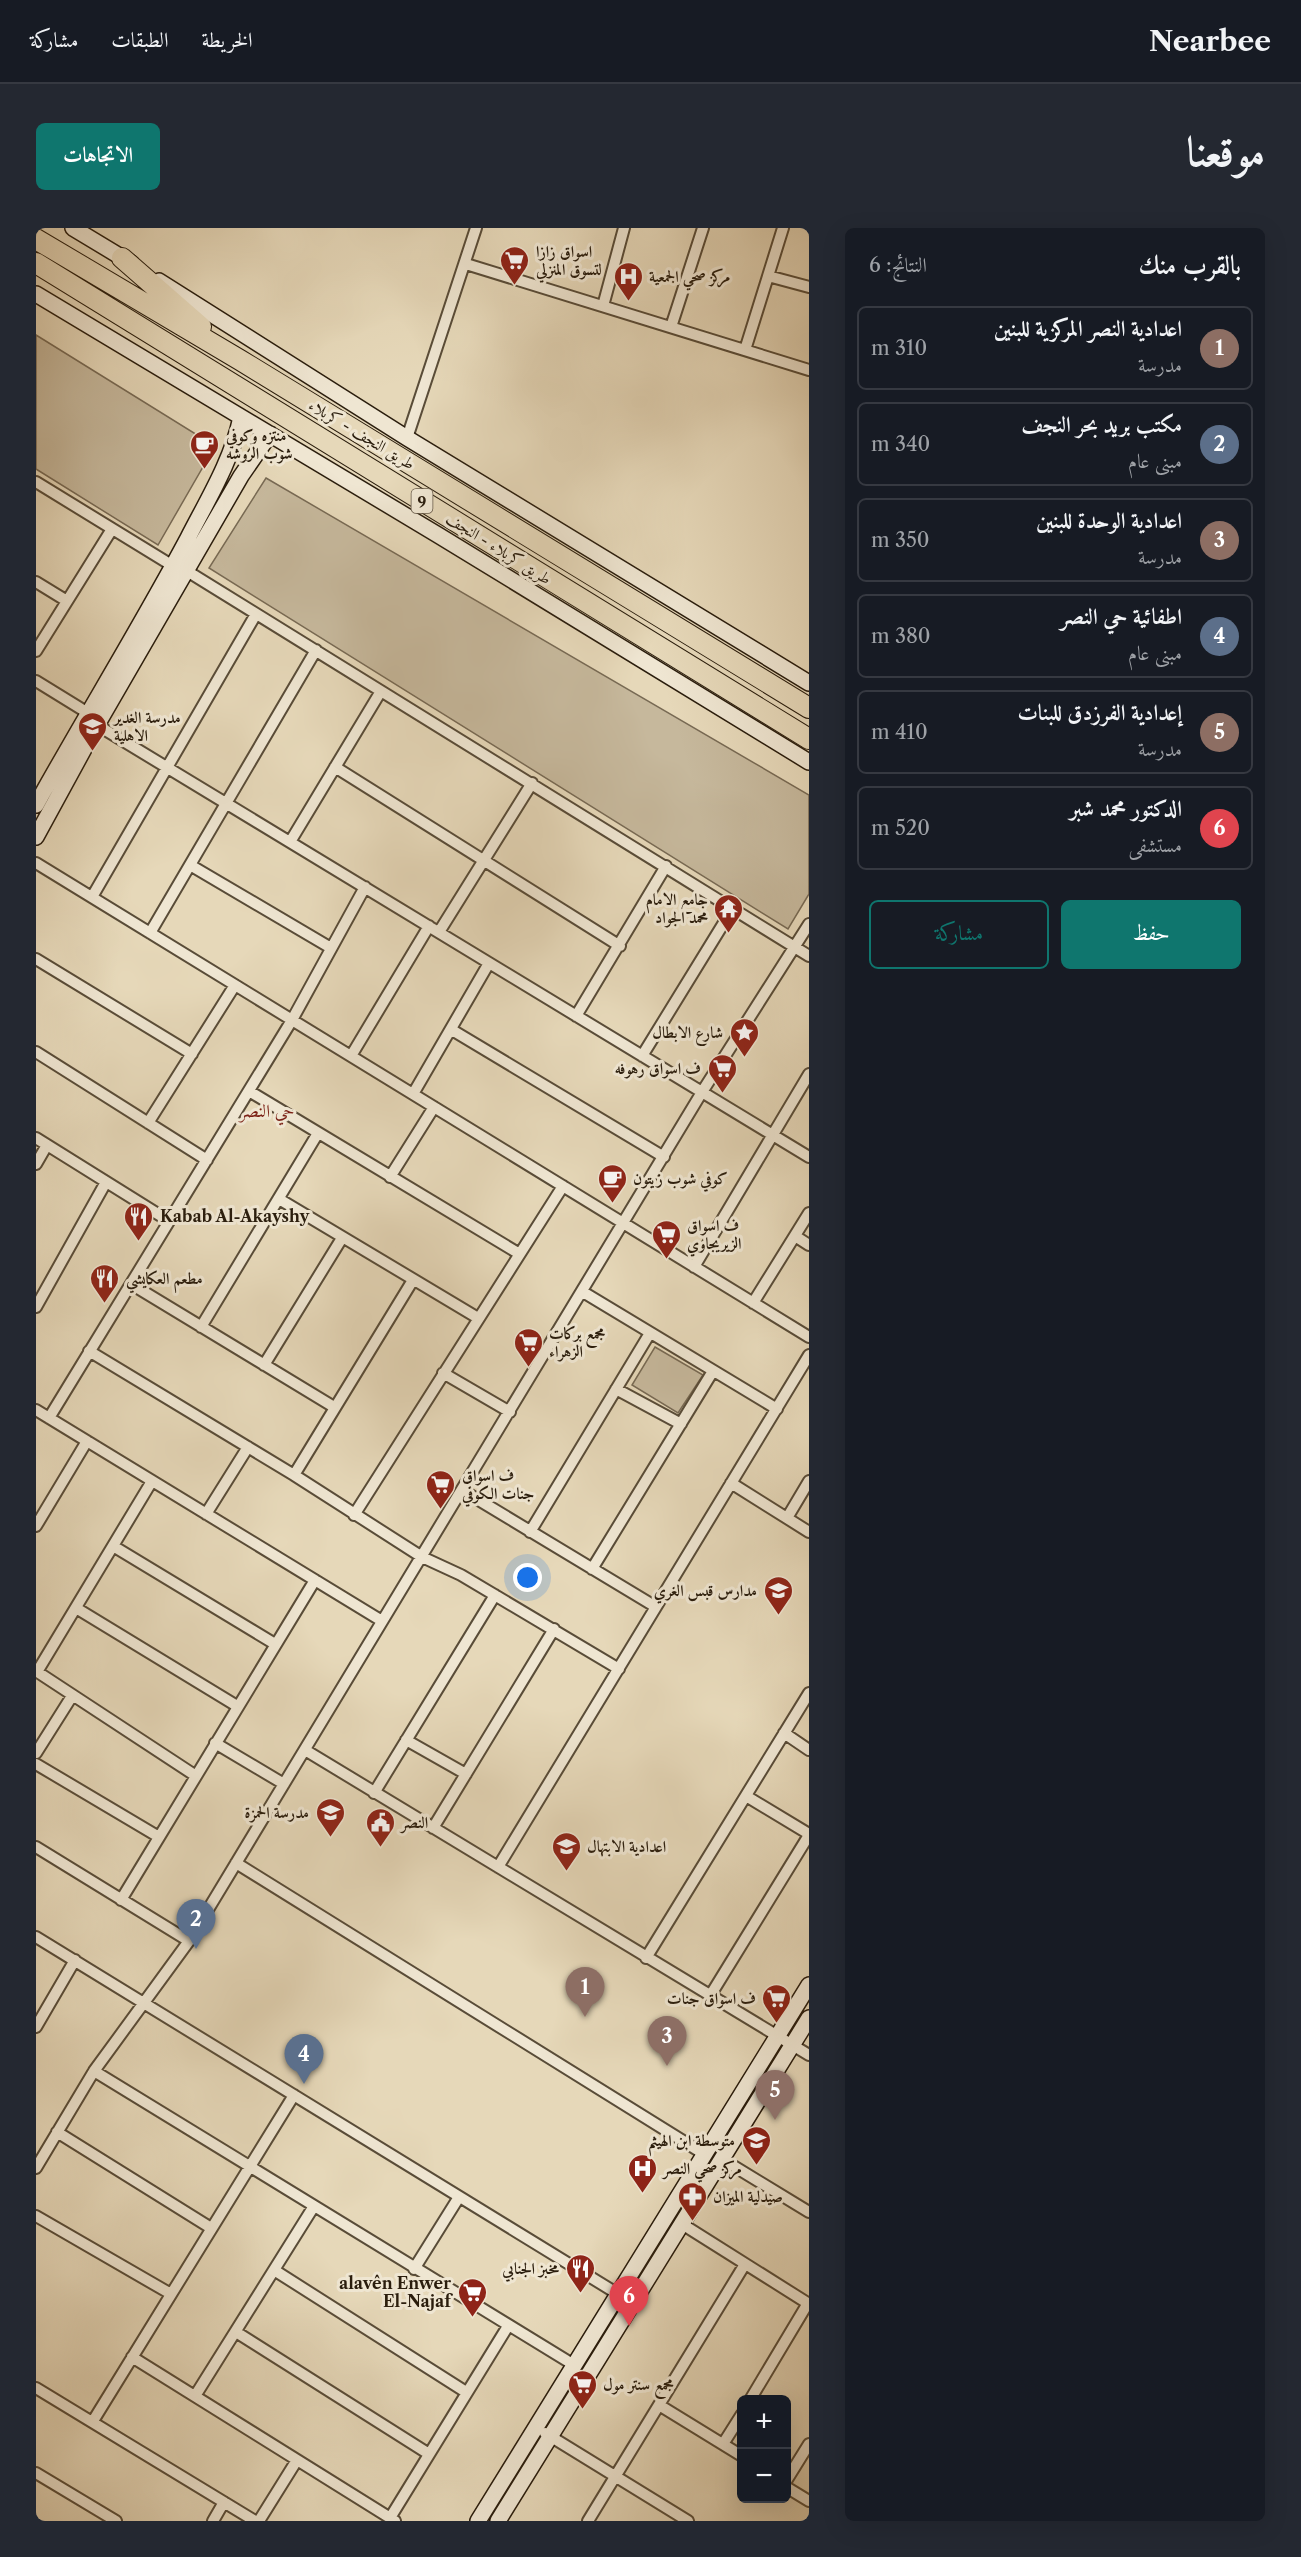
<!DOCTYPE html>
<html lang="ar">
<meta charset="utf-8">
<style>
body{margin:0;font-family:"Libre Caslon Text",Amiri,serif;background:#242831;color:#f1f3f6;direction:rtl}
.controls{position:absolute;right:18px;bottom:18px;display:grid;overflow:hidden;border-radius:9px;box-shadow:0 6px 24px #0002}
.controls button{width:54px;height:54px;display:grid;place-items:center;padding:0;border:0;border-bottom:2px solid #363941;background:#171b24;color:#f1f3f6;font:30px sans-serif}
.you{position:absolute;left:492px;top:1350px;width:21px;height:21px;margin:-15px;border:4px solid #fff;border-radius:50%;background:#1a73e8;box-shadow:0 0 0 9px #1a73e833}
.badge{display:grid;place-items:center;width:39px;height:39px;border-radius:50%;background:#0f766e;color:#fff;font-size:20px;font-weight:700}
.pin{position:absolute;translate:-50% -50px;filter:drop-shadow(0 2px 3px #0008)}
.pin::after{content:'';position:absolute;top:32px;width:21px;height:18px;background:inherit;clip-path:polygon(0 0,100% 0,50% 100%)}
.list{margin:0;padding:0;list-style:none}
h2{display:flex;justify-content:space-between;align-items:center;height:78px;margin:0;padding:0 24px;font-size:26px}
h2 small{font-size:20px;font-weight:400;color:#9ea1a6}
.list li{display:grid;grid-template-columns:39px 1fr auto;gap:18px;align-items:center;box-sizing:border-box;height:84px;margin:0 12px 12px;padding:0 12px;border:2px solid #363941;border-radius:9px}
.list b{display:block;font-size:22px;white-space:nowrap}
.list p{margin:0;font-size:20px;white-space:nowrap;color:#9ea1a6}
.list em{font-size:20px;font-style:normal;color:#9ea1a6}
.actions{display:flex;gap:12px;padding:18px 24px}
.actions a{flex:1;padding:14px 0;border:2px solid #0f766e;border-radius:9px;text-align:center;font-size:21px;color:#0f766e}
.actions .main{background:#0f766e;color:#fff}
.map{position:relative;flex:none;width:773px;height:2293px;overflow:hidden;direction:ltr;border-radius:9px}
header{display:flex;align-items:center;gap:36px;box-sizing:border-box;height:84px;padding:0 30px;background:#171b24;border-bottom:2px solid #363941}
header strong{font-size:28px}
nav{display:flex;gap:33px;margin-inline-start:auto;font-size:21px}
.intro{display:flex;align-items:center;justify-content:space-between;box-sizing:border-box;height:144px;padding:0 36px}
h1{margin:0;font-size:42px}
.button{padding:15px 27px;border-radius:9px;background:#0f766e;color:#fff;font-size:21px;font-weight:700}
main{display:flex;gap:36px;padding:0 36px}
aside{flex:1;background:#171b24;border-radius:9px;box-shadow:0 6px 24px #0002}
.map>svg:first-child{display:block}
</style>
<header>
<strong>Nearbee</strong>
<nav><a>الخريطة</a><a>الطبقات</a><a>مشاركة</a></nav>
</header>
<div class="intro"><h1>موقعنا</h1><a class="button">الاتجاهات</a></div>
<main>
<aside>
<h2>بالقرب منك<small>النتائج: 6</small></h2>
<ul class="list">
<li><span class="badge" style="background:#8d6e63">1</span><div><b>اعدادية النصر المركزية للبنين</b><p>مدرسة</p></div><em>310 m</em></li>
<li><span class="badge" style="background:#5c6f8a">2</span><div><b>مكتب بريد بحر النجف</b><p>مبنى عام</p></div><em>340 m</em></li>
<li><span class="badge" style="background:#8d6e63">3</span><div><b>اعدادية الوحدة للبنين</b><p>مدرسة</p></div><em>350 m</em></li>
<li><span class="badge" style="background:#5c6f8a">4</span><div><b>اطفائية حي النصر</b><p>مبنى عام</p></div><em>380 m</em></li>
<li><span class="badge" style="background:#8d6e63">5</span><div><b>إعدادية الفرزدق للبنات</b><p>مدرسة</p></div><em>410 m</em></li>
<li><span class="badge" style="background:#e0444e">6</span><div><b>الدكتور محمد شبر</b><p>مستشفى</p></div><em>520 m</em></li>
</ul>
<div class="actions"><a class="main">حفظ</a><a>مشاركة</a></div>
</aside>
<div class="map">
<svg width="773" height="2293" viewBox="0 0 773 2293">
<rect width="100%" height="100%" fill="#e6d8b9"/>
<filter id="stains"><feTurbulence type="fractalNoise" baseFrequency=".00333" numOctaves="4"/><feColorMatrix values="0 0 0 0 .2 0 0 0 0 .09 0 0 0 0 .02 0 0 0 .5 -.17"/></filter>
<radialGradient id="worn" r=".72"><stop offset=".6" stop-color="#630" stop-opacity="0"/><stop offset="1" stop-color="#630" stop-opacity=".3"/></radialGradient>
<path fill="#c6b89c" stroke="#786a54" stroke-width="1.5" d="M0,107L179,218L122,317L0,241Z
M230,250L773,567V666L752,701L173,340Z
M619,1119L667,1147L642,1185L596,1157Z"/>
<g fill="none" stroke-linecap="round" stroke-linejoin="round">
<defs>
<path id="street" d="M430,36L773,142
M732,48L773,59
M567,78L588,0
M635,99L667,0
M709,122L747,0
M371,210L440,0
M0,254L137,338
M151,343L773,728
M0,354L31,373
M0,423L76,301
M0,453L52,485
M61,497L773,929
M299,539L584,718
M254,614L345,463
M0,635L773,1109
M154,637L295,720
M56,669L220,386
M403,704L496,555
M114,705L280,422
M0,731L156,826
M540,788L630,638
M416,802L628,929
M0,824L171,932
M315,828L393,698
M606,828L697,680
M213,863L482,1025
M377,866L453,735
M112,895L199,757
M0,910L133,993
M0,936L11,917
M354,949L398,879
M243,971L442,1090
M759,1008L773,1017
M658,1039L773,846
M95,1056L298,1179
M547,1064L741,1181
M717,1075L773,985
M0,1079L70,954
M165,1099L282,905
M53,1123L258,1247L386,1329L425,1347L583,1441
M228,1137L306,1010
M407,1145L474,1184
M580,1161L645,1196
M0,1182L346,1393
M13,1190L256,792L329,659
M258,1247L377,1052
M695,1255L773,1304
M426,1262L620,1379
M170,1286L212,1219
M318,1287L527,958
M751,1290L773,1253
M0,1298L51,1213
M494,1304L614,1105
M77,1318L239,1416
M556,1341L677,1143
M40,1380L201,1478
M0,1443L160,1548
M1,1444L116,1253
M748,1505L773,1522
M370,1512L430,1546
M179,1515L248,1556
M269,1522L773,1827
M0,1525L36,1468
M0,1536L123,1609
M338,1565L459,1367
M710,1568L773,1606
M397,1600L518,1401
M0,1619L153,1713
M200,1635L668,1926
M462,1639L773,1127
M85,1672L279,1352
M0,1709L582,2066
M610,1730L773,1465
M674,1768L773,1607
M0,1799L39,1732
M58,1843L538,2137
M21,1904L175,2000
M686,1931L773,1984
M0,1940L58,1843L153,1713L666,864L773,696
M0,1988L135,2066
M646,1996L773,2076
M378,2041L423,1969
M238,2042L430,2164
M200,2104L393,2226
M96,2129L359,2293
M0,2160L219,2293
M159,2168L278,1978
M714,2172L772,2075
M623,2177L706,2228
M57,2193L258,1867
M509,2205L652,2293
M687,2216L706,2186
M0,2245L80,2293
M750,2253L773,2216
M750,2259L773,2273
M354,2290L472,2098
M177,2293L188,2274
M223,2293L261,2232
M552,2293L709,2036"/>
<path id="secondary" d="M37,0L95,35
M123,53L371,210L773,455
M0,66L402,307L773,534
M0,577C50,487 104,400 152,310C172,271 196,232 205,189
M0,609L61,497L205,248L234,206
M442,2293L773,1757
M462,2293L773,1790"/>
<path id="highway" d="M0,11L204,132L773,480
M86,30L165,99
M0,35L773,511"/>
</defs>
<use href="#street" stroke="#594c38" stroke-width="14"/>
<use href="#secondary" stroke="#2a1d0d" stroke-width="18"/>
<use href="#highway" stroke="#2a1d0d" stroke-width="22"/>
<use href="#street" stroke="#efe6d2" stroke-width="10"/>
<use href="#secondary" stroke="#efe6d2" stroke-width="15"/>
<use href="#highway" stroke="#e6d8b9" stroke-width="20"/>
</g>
<defs>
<symbol id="supermarket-pin" viewBox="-11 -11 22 30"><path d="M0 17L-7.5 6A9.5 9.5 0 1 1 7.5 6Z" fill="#8f2418" stroke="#efe6d2"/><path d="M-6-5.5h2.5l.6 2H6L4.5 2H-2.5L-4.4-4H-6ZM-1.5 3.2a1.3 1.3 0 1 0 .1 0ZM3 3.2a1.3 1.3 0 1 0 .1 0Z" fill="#fff"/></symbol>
<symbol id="hospital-pin" viewBox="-11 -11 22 30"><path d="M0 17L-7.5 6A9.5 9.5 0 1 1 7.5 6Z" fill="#8f2418" stroke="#efe6d2"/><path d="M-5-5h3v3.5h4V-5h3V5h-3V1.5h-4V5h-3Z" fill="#fff"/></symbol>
<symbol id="cafe-pin" viewBox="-11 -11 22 30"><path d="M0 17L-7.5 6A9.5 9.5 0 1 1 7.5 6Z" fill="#8f2418" stroke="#efe6d2"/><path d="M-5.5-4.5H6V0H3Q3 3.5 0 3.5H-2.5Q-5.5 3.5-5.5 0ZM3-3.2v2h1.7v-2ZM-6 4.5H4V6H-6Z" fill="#fff"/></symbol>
<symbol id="school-pin" viewBox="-11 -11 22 30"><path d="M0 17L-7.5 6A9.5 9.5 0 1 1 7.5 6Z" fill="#8f2418" stroke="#efe6d2"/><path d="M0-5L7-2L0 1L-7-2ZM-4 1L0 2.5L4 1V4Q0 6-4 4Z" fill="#fff"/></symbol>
<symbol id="temple-pin" viewBox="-11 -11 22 30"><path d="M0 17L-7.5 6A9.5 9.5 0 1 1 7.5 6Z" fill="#8f2418" stroke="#efe6d2"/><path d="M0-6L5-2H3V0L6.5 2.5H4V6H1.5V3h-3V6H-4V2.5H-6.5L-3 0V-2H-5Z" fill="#fff"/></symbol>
<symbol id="sight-pin" viewBox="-11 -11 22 30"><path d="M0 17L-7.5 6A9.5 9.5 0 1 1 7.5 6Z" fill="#8f2418" stroke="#efe6d2"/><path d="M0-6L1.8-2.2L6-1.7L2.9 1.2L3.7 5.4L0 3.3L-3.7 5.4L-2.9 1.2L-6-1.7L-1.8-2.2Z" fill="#fff"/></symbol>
<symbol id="restaurant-pin" viewBox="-11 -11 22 30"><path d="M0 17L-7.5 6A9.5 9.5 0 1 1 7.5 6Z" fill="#8f2418" stroke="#efe6d2"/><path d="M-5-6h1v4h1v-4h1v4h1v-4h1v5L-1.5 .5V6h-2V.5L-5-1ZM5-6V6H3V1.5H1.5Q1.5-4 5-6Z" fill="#fff"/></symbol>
<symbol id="civic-pin" viewBox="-11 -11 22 30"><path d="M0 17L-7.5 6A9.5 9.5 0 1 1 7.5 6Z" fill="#8f2418" stroke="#efe6d2"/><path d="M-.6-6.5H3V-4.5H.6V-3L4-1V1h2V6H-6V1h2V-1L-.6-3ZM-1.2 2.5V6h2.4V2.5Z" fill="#fff"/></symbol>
<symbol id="pharmacy-pin" viewBox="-11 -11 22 30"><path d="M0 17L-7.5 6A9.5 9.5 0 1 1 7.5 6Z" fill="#8f2418" stroke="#efe6d2"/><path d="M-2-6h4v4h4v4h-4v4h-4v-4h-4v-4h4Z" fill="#fff"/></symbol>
</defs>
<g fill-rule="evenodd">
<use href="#supermarket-pin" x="462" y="16" width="33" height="45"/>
<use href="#hospital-pin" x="576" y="32" width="33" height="45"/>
<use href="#cafe-pin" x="152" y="200" width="33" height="45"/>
<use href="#school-pin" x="40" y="482" width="33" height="45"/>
<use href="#temple-pin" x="676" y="664" width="33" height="45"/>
<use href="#sight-pin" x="692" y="788" width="33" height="45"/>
<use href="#supermarket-pin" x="670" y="824" width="33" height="45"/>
<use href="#cafe-pin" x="560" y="934" width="33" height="45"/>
<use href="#restaurant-pin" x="86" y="972" width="33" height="45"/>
<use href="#supermarket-pin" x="614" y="990" width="33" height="45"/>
<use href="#restaurant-pin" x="52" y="1034" width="33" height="45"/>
<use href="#supermarket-pin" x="476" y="1098" width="33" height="45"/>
<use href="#supermarket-pin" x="388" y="1240" width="33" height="45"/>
<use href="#school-pin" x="726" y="1346" width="33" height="45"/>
<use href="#school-pin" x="278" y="1568" width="33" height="45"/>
<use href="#civic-pin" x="328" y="1578" width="33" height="45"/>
<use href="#school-pin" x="514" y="1602" width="33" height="45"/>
<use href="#supermarket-pin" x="724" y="1754" width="33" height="45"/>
<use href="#school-pin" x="704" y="1896" width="33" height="45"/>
<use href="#hospital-pin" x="590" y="1924" width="33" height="45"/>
<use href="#pharmacy-pin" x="640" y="1952" width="33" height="45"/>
<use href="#restaurant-pin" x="528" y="2024" width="33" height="45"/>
<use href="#supermarket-pin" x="420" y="2048" width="33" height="45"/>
<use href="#supermarket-pin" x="530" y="2140" width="33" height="45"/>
</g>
<g text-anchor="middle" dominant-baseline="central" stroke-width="6" stroke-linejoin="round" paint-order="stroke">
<rect fill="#efe6d2" stroke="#655948" stroke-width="1.5" x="375.5" y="261" width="21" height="24" rx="4.5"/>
<g font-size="15" font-weight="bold" fill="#2a1d0d">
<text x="386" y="273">9</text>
</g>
<g font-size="16" font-weight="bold" fill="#2a1d0d" stroke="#efe6d2" text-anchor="start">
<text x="500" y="23">اسواق زازا<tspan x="500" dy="18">لتسوق المنزلي</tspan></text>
<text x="613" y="48">مركز صحي الجمعية</text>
<text x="190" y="207">منتزه وكوفي<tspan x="190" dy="18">شوب الروشه</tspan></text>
<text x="78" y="489">مدرسة الغدير<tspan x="78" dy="18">الاهلية</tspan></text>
<text x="672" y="671" text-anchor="end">جامع الامام<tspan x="672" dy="18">محمد الجواد</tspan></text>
<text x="687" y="804" text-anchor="end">شارع الابطال</text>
<text x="665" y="840" text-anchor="end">ف اسواق رهوفه</text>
<text x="597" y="950">كوفي شوب زيتون</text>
<text x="124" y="988">Kabab Al-Akayshy</text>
<text x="651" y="997">ف اسواق<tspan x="651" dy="18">الزيريجاوي</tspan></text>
<text x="90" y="1050">مطعم العكايشي</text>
<text x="513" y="1105">مجمع بركات<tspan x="513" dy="18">الزهراء</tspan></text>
<text x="426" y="1247">ف اسواق<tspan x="426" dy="18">جنات الكوفي</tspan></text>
<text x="721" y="1362" text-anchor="end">مدارس قبس الغري</text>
<text x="273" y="1584" text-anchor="end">مدرسة الحمزة</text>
<text x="365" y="1594">النصر</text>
<text x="551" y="1618">اعدادية الابتهال</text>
<text x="720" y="1770" text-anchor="end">ف اسواق جنات</text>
<text x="699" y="1912" text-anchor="end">متوسطة ابن الهيثم</text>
<text x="627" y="1940">مركز صحي النصر</text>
<text x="677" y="1968">صيدلية الميزان</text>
<text x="523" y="2040" text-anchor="end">مخبز الجنابي</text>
<text x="415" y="2055" text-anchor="end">alavên Enwer<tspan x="415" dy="18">El-Najaf</tspan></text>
<text x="567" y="2156">مجمع سنتر مول</text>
</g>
<g font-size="16" fill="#2a1d0d" stroke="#efe6d2">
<text transform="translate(326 206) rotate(31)">طريق النجف - کربلاء</text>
<text transform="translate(463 320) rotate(32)">طريق کربلاء - النجف</text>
</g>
<g font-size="18" fill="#7a1f14" stroke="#efe6d2">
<text x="231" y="883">حي النصر</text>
</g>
</g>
<rect width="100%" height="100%" filter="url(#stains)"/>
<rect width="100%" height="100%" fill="url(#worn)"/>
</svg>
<div class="controls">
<button>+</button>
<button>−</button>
</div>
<div class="you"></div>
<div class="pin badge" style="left:549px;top:1789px;background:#8d6e63">1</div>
<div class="pin badge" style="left:160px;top:1721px;background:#5c6f8a">2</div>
<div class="pin badge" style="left:631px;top:1838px;background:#8d6e63">3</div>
<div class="pin badge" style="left:268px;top:1856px;background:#5c6f8a">4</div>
<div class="pin badge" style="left:739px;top:1892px;background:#8d6e63">5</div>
<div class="pin badge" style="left:593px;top:2098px;background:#e0444e">6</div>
</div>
</main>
